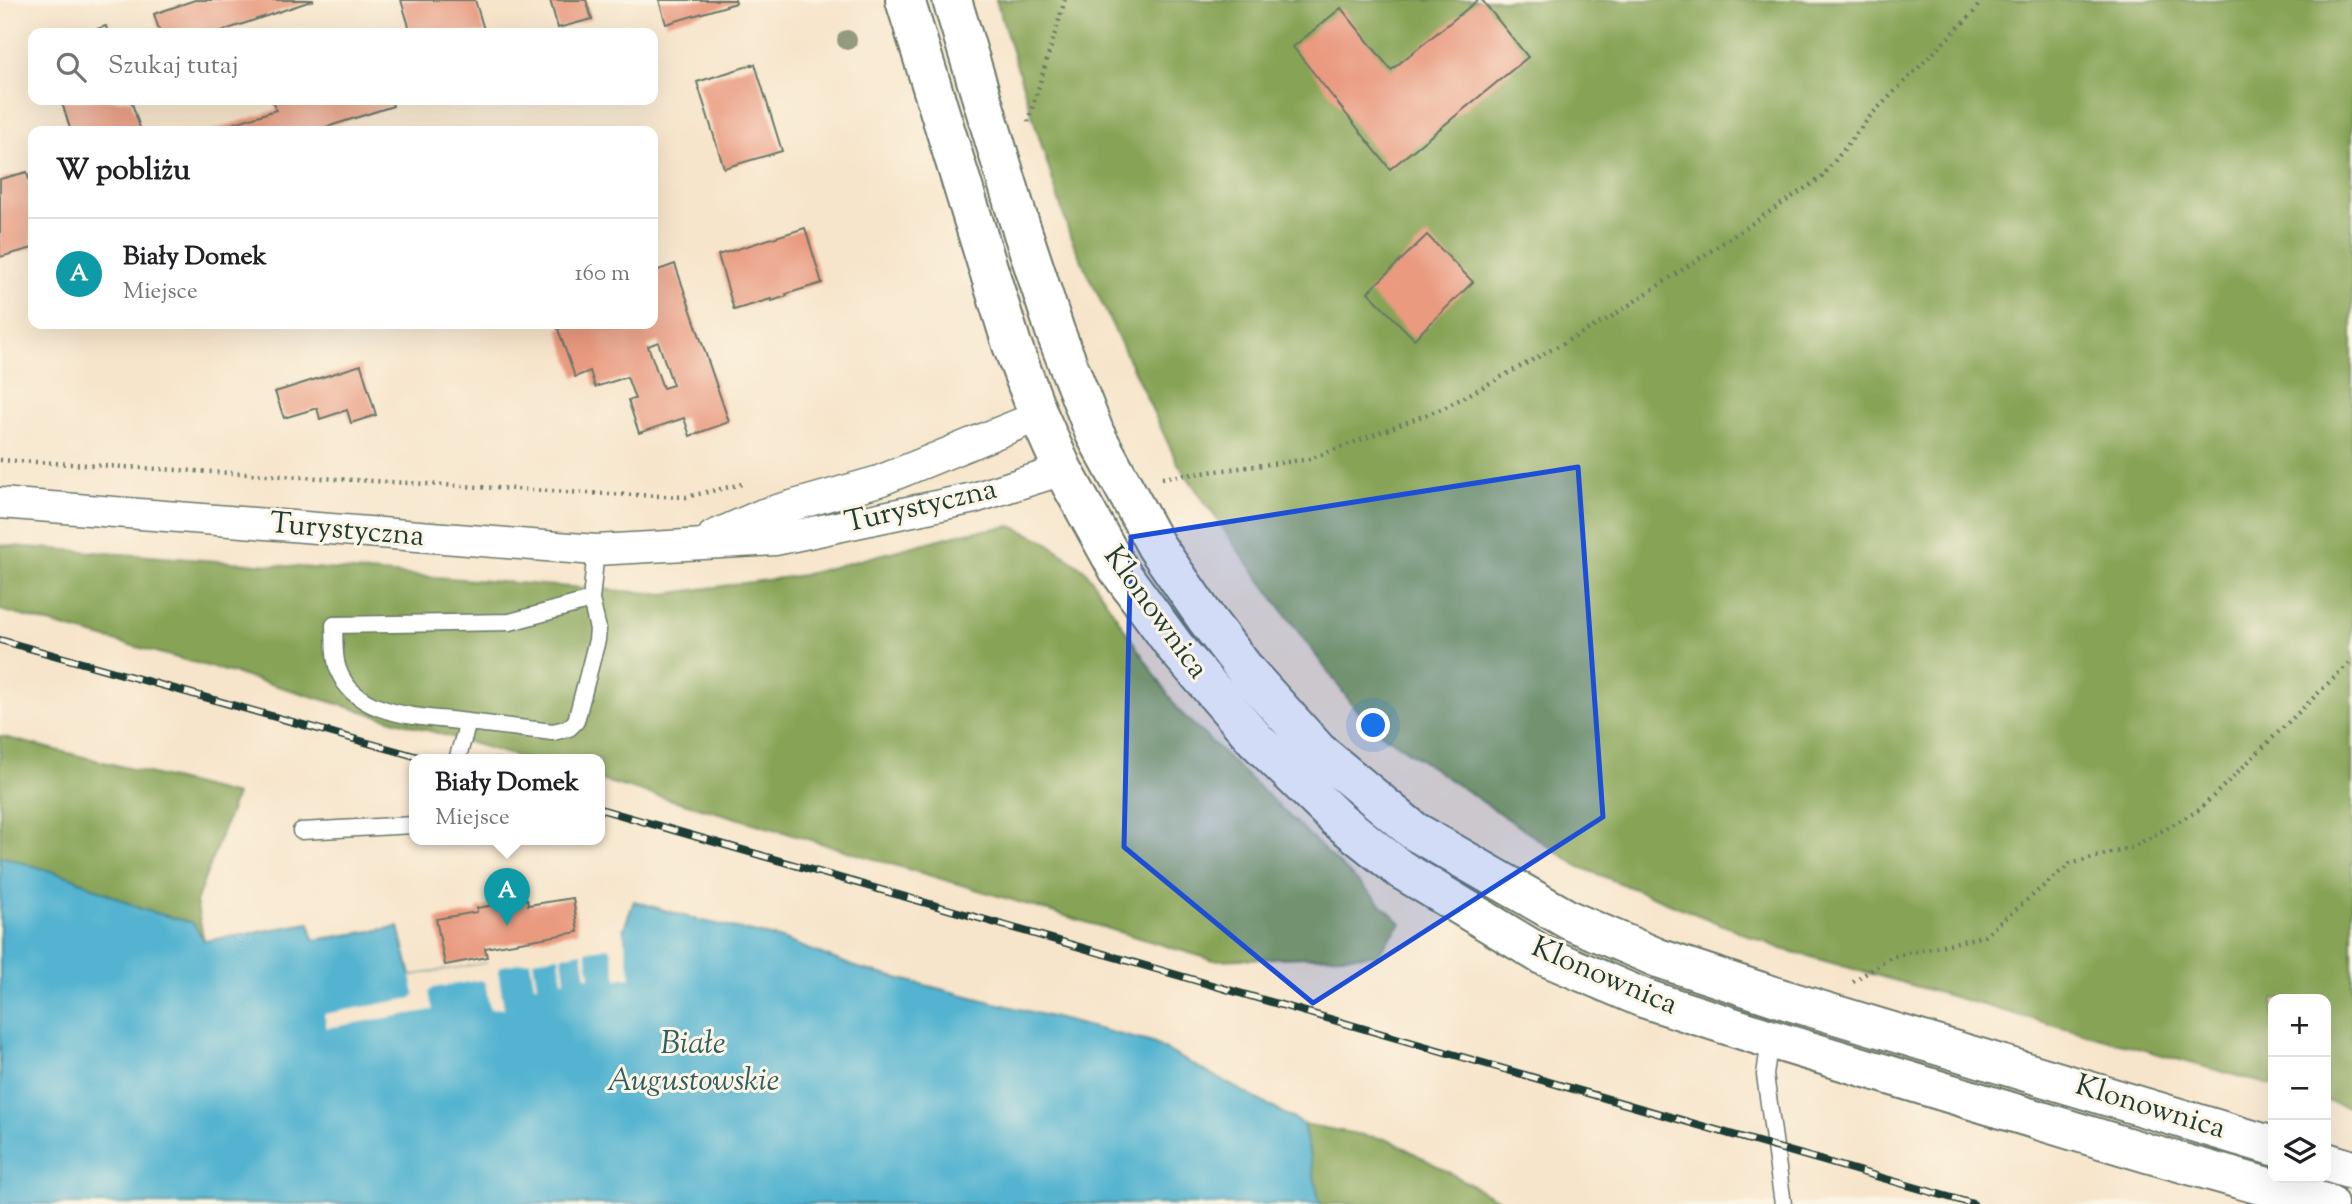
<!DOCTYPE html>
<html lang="pl">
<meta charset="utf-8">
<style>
body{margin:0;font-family:"Sorts Mill Goudy",serif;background:#f2f2f2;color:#202124}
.controls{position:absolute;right:21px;bottom:21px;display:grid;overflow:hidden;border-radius:14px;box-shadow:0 7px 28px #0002}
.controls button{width:63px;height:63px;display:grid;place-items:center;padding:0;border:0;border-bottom:2px solid #e0e0e0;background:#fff;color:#202124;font:35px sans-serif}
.you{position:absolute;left:1374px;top:726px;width:24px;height:24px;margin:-18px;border:5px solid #fff;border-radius:50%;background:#1a73e8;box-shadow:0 0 0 10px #1a73e833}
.badge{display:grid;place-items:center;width:46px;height:46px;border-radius:50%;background:#c8321e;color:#fff;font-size:23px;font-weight:700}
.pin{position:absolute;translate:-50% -58px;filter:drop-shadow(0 2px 4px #0008)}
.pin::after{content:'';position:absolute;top:37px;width:24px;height:21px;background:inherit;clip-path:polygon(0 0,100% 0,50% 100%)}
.popup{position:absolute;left:409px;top:754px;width:196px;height:91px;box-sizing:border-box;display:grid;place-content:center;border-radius:14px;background:#fff;filter:drop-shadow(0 2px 5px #0005);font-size:23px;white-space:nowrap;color:#757577}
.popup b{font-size:26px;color:#202124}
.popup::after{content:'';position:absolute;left:50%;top:100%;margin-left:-14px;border:14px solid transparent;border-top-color:#fff}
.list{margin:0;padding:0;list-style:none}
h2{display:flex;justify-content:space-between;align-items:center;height:91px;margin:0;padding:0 28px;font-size:30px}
h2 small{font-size:23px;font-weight:400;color:#757577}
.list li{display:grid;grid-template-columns:46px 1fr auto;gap:21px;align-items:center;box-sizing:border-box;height:112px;padding:0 28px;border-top:2px solid #e0e0e0}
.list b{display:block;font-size:26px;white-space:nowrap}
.list p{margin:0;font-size:23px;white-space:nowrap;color:#757577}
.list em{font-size:23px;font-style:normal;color:#757577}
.icon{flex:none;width:38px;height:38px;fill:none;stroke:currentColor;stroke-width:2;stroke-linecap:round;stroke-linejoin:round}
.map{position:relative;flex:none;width:2352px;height:1204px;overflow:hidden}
.search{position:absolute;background:#fff;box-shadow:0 7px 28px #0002;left:28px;top:28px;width:630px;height:77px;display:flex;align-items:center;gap:18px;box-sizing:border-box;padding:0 24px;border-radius:14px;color:#757577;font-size:26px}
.panel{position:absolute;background:#fff;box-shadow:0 7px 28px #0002;left:28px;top:126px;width:630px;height:203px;border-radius:14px}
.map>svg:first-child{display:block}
</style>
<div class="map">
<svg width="2352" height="1204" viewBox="0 0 2352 1204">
<rect width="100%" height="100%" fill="#fcf5e5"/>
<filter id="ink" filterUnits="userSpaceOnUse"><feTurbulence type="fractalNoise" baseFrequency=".0143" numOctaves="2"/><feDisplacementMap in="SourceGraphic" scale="14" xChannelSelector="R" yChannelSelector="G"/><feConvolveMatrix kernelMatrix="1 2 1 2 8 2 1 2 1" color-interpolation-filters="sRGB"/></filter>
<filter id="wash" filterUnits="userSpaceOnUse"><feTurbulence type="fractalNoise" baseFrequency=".00686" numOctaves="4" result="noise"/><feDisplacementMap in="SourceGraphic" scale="28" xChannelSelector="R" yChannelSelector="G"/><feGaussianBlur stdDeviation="1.57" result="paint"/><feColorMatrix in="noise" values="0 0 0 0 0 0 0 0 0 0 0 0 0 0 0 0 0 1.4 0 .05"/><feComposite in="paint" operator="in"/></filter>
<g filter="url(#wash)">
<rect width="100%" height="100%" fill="#f7e5cb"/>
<path fill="#87a457" stroke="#537046" stroke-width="2" d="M996,0H2352V1108L2326,1101V999H2273V1086L1782,949L1578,866L1366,723L1238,550L1177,462L1070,236Z
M1011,526L1044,540L1086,571L1179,711L1401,923L1377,955L1213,960L723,814L600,780V760H529L233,673L0,610V545L664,594L803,575L959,534Z
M0,736L236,795L196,902L204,941L193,923L141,909L71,877L0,856Z
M1303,1124L1390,1140L1506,1204H1320Z"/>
<path fill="#52b3d0" stroke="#387882" stroke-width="2" d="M0,856L71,877L141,909L193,923L204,941L310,923L313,940L399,927L411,976L625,940L623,931L634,901L698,920L779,938L858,968L1153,1043L1303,1124L1320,1204H0Z"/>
<path fill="#f7e5cb" d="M620,931H623L631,977L617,979L611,950L608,947L586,951L590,977H586L582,952L562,956L565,980L562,981L559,956L533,960L537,985H534L530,961L502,966L498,970L504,1008L490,1009L485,983L481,980L433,988L429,992L433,1010L327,1028L324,1014L412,998L415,994L411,976L487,963V960L621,937Z"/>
<g id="blocks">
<path fill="#e99a7f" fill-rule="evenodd" d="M195,0H314L216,33H160L154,14Z
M401,0H475L485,33H411Z
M550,0H586L592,19L558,28Z
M659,0H735L736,3L666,24Z
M1478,0H1482L1528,57L1390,169L1293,47L1341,8L1391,70Z
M106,26L108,33H91L90,31Z
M755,64L782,151L724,168L697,82Z
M61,100H131L141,131H71Z
M273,100H391L393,106L314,131H210L276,110Z
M27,172L33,195V248L0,257V179Z
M805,228L822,283L786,294L787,296L772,301L771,299L734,310L718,255Z
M1427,235L1473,282L1414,339L1368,292Z
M675,264L729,422L690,436L684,418L639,433L628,400L635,399L627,377L595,387L590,371L575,377L558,329L575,324H653V272ZM658,342L673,385L663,388L648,346Z
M361,365L376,415L351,423L347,410L320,419L317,408L284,418L275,392Z
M573,898L578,932L485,948L487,957L445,965L436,919L477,912V908L527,899L528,905Z"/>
</g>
</g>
<g filter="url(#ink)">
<use href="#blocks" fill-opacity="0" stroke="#6b7869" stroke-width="2"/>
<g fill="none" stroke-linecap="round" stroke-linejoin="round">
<defs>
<path id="lane" d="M468,722L553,732L569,728L576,721L597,640L598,629L591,600
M457,760L468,722C425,716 355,719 338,669C333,656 335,639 334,625L510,622L591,600L596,550
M301,831L414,825
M1770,1039L1765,1075L1783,1204"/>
<path id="street" d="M0,503L596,550L775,540L974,498L1063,470
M713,536L763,514L879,481L1039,416"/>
<path id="secondary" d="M905,0L1012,345L1039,416L1063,470L1118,569L1176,648L1256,740L1336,818L1400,869L1542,955L1643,998L1770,1039L2147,1153L2328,1204
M952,0L1017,215L1055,331L1095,434L1156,546L1207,620L1247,672L1318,751L1414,831L1569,920L1658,958L1783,999L2273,1146
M2326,1162L2352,1170"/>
</defs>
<use href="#lane" stroke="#6b7869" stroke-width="19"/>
<use href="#street" stroke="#6b7869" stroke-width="33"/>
<use href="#secondary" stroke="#6b7869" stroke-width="42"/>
<path stroke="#6b7869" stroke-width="4.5" stroke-dasharray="2 5" stroke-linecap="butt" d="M1028,122L1065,0
M0,460L586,493L686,497L742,484
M1162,478L1310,459L1444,408L1608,319L1822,177L1871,115L1973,13L1982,0
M1853,982L1891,957L1984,936L2070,864L2133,847L2199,810L2352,660"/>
<use href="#lane" stroke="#fff" stroke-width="16"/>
<use href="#street" stroke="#fff" stroke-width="30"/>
<use href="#secondary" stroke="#fff" stroke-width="38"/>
<defs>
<path id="rail" d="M0,640L429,760
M600,809L1973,1204"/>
</defs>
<use href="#rail" stroke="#1f3d34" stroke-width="8"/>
<use href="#rail" stroke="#fcf5e5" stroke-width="5" stroke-dasharray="16" stroke-linecap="butt"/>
</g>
<circle fill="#939a7e" cx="847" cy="40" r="10"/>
</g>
<path fill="#1d4ed8" fill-opacity="0.2" stroke="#1d4ed8" stroke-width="5" stroke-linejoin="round" d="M1578,467L1603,817L1313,1003L1124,847L1131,537Z"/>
<g text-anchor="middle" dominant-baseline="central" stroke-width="6" stroke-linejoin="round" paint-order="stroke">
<g font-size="30" fill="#1f3d34" stroke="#fcf5e5">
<text transform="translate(921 507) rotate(-13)">Turystyczna</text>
<text transform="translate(347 531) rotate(5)">Turystyczna</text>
<text transform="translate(1155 613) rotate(54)">Klonownica</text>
<text transform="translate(1604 977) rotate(23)">Klonownica</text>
<text transform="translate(2150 1108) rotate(17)">Klonownica</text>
</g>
<g font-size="32" font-style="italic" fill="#2e6063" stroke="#fcf5e5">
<text x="693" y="1045">Białe<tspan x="693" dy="37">Augustowskie</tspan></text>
</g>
</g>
</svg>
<div class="controls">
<button>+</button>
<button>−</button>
<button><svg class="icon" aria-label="layers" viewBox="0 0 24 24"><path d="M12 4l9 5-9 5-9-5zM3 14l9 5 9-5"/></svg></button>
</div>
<div class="you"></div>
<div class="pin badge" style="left:507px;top:926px;background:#0f9aa8">A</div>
<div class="popup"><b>Biały Domek</b>Miejsce</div>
<div class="search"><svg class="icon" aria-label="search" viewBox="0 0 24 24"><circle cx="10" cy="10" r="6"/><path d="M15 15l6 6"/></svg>Szukaj tutaj</div>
<section class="panel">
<h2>W pobliżu<small></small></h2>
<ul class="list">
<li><span class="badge" style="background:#0f9aa8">A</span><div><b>Biały Domek</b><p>Miejsce</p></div><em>160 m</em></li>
</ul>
</section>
</div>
